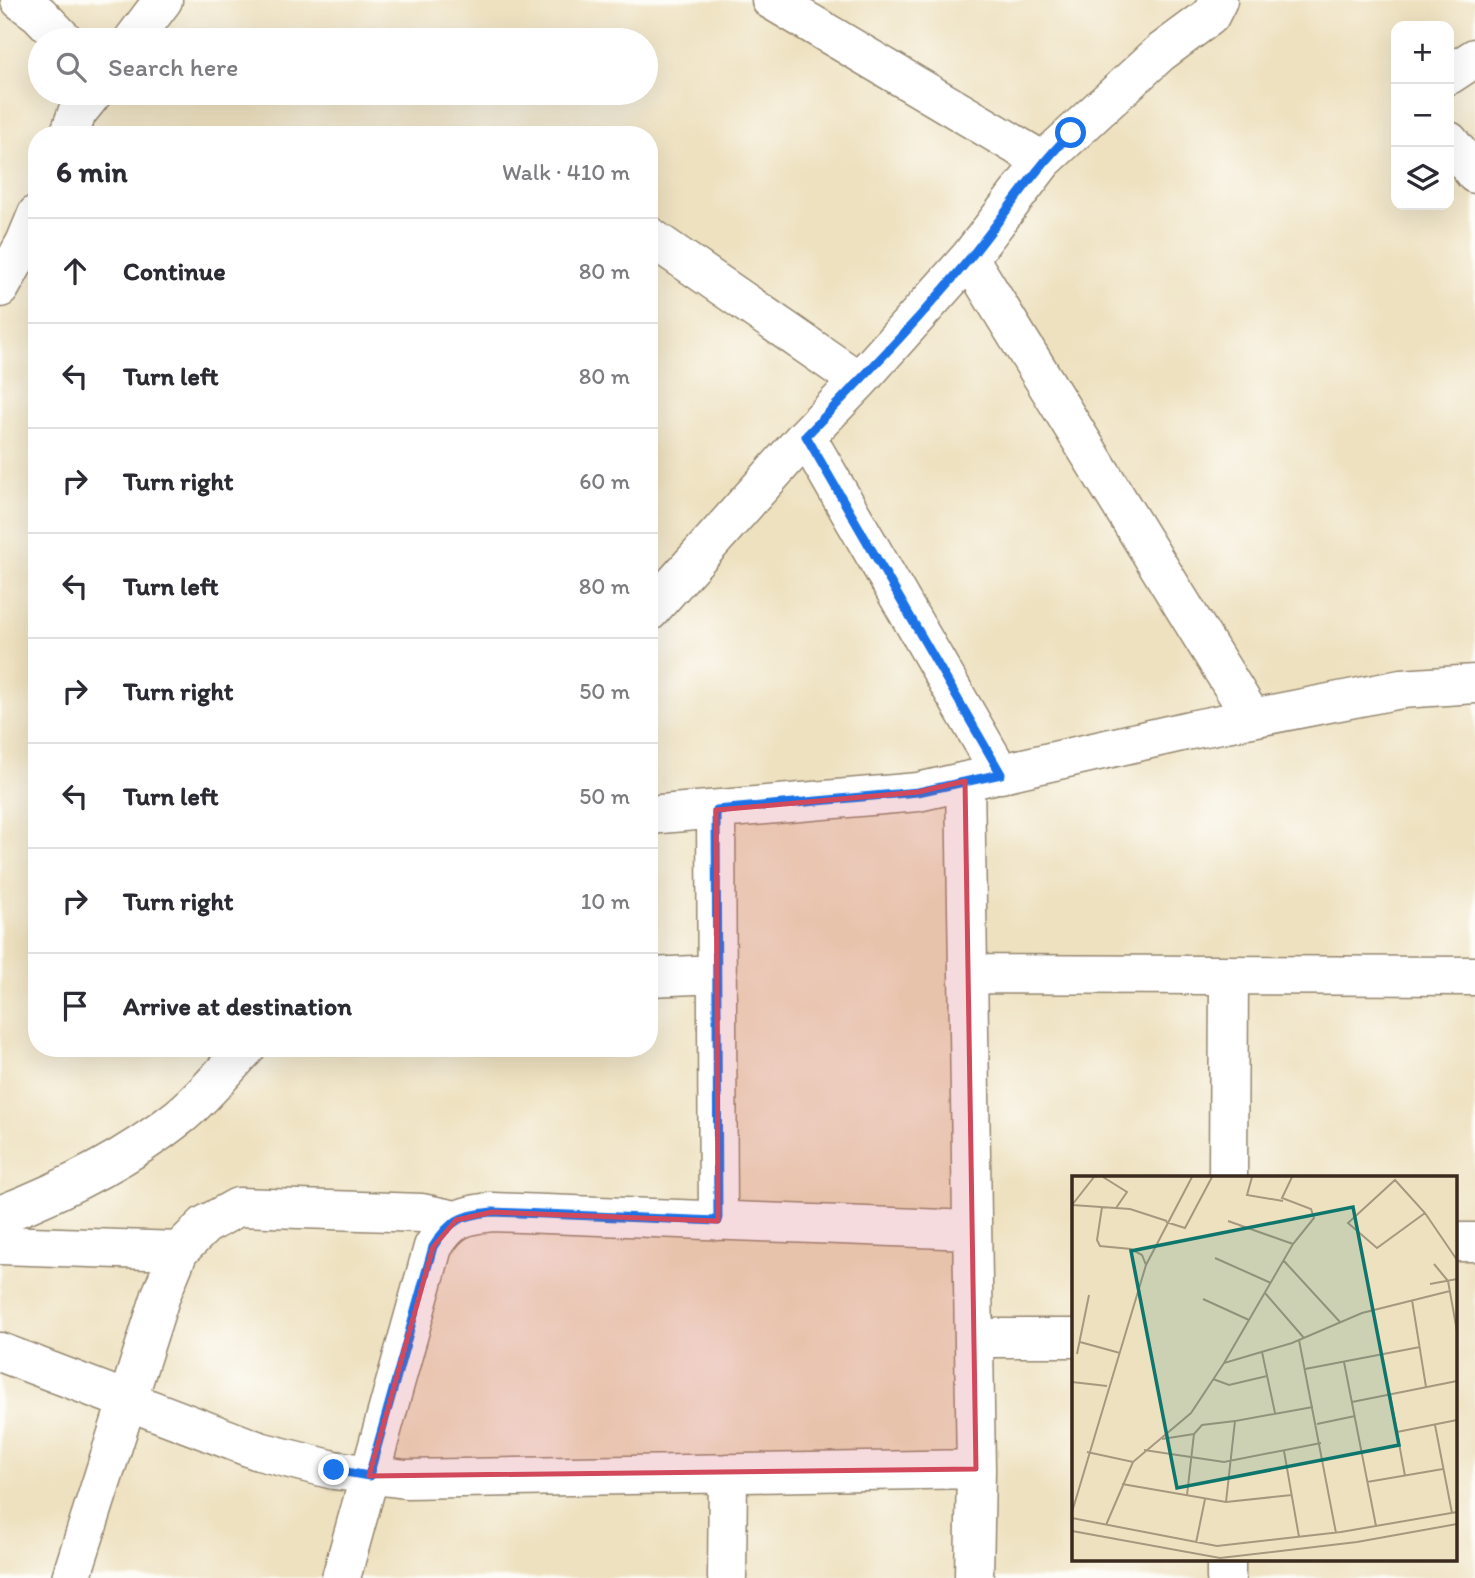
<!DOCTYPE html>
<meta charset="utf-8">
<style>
body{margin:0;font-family:Itim,sans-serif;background:#f2f2f3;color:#2b2b33}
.controls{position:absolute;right:21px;top:21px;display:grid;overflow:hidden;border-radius:14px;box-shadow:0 7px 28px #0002}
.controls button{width:63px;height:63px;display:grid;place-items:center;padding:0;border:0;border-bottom:2px solid #e1e1e2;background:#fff;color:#2b2b33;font:35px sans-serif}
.stop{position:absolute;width:21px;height:21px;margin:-16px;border:5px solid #1a73e8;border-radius:50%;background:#fff}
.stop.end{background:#1a73e8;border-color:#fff;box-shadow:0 2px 7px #0008}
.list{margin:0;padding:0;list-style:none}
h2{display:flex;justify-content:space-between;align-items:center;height:91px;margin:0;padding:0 28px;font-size:30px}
h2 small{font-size:23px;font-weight:400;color:#7c7c81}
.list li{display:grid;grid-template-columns:46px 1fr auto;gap:21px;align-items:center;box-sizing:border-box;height:105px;padding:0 28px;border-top:2px solid #e1e1e2}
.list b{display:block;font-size:26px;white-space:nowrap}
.list em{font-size:23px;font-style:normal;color:#7c7c81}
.icon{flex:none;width:38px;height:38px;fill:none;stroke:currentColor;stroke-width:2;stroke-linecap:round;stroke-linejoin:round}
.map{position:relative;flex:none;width:1475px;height:1578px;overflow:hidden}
.search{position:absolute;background:#fff;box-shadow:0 7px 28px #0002;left:28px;top:28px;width:630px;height:77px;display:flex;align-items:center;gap:18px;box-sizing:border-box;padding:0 24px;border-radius:38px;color:#7c7c81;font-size:26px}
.panel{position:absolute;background:#fff;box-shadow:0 7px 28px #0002;left:28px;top:126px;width:630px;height:931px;border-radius:28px}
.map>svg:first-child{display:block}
</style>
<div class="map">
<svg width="1475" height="1578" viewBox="0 0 1475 1578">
<rect width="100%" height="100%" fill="#fdfcf7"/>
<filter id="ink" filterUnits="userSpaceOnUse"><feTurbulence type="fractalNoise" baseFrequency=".0143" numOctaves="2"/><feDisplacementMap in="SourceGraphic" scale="14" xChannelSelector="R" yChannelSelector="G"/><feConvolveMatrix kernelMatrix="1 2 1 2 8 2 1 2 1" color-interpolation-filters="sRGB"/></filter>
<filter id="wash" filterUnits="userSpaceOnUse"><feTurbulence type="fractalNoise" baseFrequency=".00686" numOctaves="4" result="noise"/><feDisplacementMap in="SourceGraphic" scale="28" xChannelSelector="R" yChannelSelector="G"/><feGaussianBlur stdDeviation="1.57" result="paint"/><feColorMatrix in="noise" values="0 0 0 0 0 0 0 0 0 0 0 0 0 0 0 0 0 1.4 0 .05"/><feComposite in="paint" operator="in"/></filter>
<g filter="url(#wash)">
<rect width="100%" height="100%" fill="#eee1c0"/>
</g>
<g filter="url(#ink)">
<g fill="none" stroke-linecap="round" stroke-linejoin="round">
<defs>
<path id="minor" d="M20,0L39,14L64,40
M771,0L1043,161
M133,40L163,0
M1449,75L1475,58
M69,135L77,113L93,93
M1449,141L1475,174
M649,236L859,381
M969,258L1252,718
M0,288L25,243L37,214
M806,436L1001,774
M649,612L806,436L859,381L969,258L1043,161L1160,53L1210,16L1218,0
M965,781L976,1469L974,1578
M716,810L718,1221
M649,815L918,792L1190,730L1401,689L1475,684
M968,974L1475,976
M649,977L717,974
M1228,1177L1229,975
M0,1215C64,1190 125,1160 179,1117C203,1098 224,1071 246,1048
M1456,1242H1475
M0,1245L179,1251
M974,1338H1074
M0,1352L259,1451L334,1470L406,1479L976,1469
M71,1578L161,1295L179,1251L205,1225L238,1207L422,1213L456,1220
M341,1578L433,1247C449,1220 462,1215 492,1212L972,1230
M727,1578L728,1473
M1226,1578V1559"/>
</defs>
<use href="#minor" stroke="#94866f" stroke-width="41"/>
<use href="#minor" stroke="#fff" stroke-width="38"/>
</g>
</g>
<g fill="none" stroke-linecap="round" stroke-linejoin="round" filter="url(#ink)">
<path stroke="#1a73e8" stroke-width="9" d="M334,1470L369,1476L433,1247C449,1220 462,1215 492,1212L718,1221L716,810L918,792L1001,774L806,436C862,378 919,320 970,258C1004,216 1033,171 1071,133"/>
</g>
<path fill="#d1495b" fill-opacity="0.2" stroke="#d1495b" stroke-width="5" stroke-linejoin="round" d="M965,781L976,1469L369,1476L433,1247L456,1220L492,1212L718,1221L716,810L918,792Z"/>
<g transform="translate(1072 1176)">
<rect width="385" height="385" fill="#eee1c0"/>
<path fill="none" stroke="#a6987f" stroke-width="2" d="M31,1L55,16L44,32M180,1L175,19L211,25M0,29L58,33L95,45M0,29L22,1M30,31L25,64L28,70L59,73L70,79L74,89M353,37L305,72L276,47L323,4L353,37L385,84M156,45L221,68M94,46L113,52L140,1M143,82L199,107M212,85L268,146M362,88L376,105L385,155M358,108L385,103M193,117L232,162M131,123L177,144M340,124L354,211M227,164L264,357M8,166L48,177M190,176L203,237M5,178L17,119M272,186L304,350M152,187L221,68L242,42L239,33L210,22L220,1M233,193L348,171M141,203L157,209L195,200M0,206L35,210M318,218L333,300M280,226L385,205M245,248L283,240M363,249L380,337M325,256L385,244M90,263L122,258M72,274L152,286L249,267M212,275L227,361M15,276L61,286L119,237L152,187L220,167L290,137L378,115M295,306L371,293M50,308L154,326L220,319M115,319L122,258L130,249L163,245M154,326L163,245L241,231M0,336L74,89L120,1M0,342L145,370L269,356L385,336M34,349L61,286M0,355L148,382L285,366L385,348M124,367L133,323"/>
<path fill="#0f766e" fill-opacity="0.15" stroke="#0f766e" stroke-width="3.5" d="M281,31L327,269L105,312L59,75Z"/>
<rect width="385" height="385" fill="none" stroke="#3b2a1e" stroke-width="3.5"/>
</g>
</svg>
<div class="controls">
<button>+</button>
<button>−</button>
<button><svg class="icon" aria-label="layers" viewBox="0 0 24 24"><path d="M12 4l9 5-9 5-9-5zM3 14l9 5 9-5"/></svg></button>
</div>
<div class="stop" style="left:1071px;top:133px"></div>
<div class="stop end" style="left:334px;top:1470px"></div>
<div class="search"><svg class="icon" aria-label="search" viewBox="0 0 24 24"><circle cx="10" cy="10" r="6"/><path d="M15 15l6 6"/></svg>Search here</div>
<section class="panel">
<h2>6 min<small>Walk · 410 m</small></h2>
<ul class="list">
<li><svg class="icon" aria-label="ahead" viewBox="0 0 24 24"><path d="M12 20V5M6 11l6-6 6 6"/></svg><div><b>Continue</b></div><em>80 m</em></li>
<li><svg class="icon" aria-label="left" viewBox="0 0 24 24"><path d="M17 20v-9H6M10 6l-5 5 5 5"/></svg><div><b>Turn left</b></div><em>80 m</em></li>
<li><svg class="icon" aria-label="right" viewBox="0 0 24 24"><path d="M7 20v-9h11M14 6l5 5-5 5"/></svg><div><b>Turn right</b></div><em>60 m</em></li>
<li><svg class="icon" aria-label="left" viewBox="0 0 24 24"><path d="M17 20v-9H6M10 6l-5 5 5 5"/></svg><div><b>Turn left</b></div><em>80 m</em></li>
<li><svg class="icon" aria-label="right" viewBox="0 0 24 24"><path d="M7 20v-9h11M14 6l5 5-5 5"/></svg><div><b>Turn right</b></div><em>50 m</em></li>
<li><svg class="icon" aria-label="left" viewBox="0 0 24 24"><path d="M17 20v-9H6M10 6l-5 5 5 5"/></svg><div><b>Turn left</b></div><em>50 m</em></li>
<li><svg class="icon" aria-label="right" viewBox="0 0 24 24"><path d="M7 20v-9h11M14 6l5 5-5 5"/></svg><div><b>Turn right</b></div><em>10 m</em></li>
<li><svg class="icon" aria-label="arrive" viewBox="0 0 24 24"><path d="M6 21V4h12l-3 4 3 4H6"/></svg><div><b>Arrive at destination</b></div></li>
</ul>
</section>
</div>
